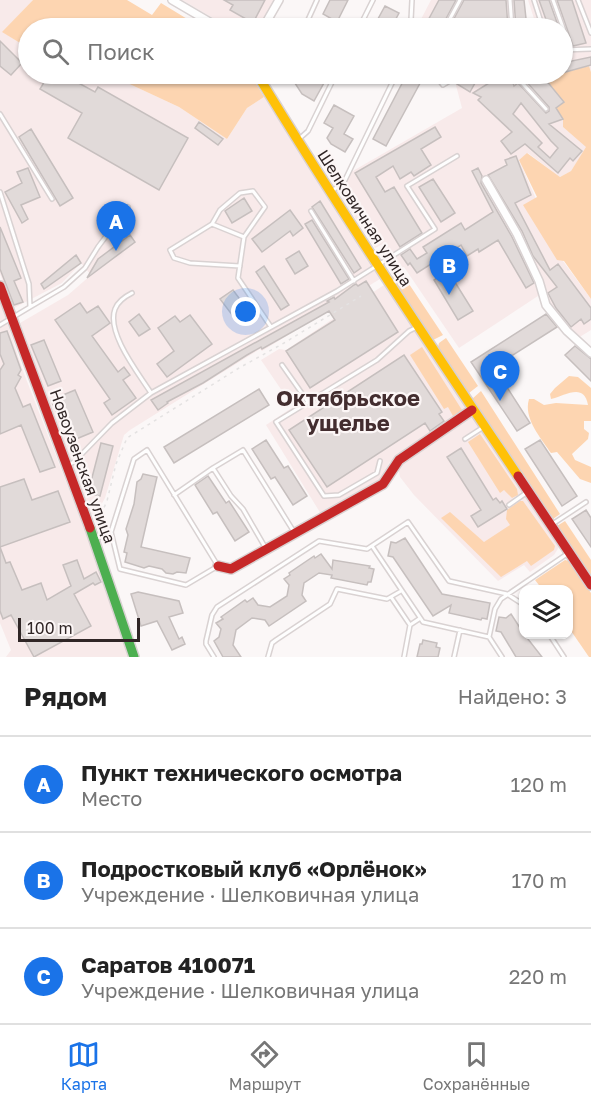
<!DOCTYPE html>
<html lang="ru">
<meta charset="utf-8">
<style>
body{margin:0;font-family:"Golos Text",sans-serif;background:#f2f2f2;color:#222}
.controls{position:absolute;right:18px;bottom:18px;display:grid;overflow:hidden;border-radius:12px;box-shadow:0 2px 4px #0004}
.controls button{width:54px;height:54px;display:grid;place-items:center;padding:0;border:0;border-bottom:2px solid #e0e0e0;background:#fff;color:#222;font:30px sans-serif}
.scale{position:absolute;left:18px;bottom:15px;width:122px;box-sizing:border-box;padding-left:6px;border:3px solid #302626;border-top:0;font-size:16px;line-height:21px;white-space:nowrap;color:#302626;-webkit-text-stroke:4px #fcf6f6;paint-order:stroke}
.you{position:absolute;left:246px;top:312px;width:21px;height:21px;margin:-15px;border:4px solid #fff;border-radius:50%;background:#1a73e8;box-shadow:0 0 0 9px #1a73e833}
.badge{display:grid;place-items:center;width:39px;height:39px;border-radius:50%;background:#1a73e8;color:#fff;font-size:20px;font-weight:700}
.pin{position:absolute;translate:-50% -50px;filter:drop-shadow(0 2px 3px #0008)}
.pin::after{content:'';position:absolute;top:32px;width:21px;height:18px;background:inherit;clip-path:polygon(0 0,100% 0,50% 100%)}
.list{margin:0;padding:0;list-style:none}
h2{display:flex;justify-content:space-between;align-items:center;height:78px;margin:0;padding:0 24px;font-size:26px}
h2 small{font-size:20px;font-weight:400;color:#767676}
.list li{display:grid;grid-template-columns:39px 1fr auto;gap:18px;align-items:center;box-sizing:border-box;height:96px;padding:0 24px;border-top:2px solid #e0e0e0}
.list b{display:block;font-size:22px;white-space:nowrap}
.list p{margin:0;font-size:20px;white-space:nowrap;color:#767676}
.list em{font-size:20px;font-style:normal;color:#767676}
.icon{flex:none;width:33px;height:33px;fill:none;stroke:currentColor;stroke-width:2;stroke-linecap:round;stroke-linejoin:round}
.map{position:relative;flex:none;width:591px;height:657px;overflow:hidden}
.search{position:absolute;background:#fff;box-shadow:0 2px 4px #0004;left:18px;right:18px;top:18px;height:66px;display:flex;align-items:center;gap:15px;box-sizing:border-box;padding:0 21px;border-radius:33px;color:#767676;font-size:22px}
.sheet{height:366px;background:#fff}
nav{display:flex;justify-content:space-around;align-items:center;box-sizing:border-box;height:84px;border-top:2px solid #e0e0e0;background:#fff;font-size:16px;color:#767676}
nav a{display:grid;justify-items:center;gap:3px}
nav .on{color:#1a73e8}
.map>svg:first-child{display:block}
</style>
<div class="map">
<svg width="591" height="657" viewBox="0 0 591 657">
<rect width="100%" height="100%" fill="#fbf7f7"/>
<path fill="#f8eaea" d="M0,0H33L3,32L25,46L28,45V74H108L179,107L227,139L247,108L264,97L380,279L262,351L260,349L130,430L124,435L105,498L95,516L91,514L20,323L68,295L91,275L81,263L62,283L14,308L0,274Z
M182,0H274L258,28H230Z
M431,0H524L527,28H424L418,25Z
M528,0H591V72L589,66L564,72L562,28H537Z
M453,74H541L564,102L563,127L587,147L571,171L560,177L528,153L519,160L563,261L591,299V330L578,338L541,294L459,348L404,267L399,269L383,244L375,248L332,183L462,108Z
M384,285L467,409L400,455L389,463L384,477L321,514L266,425L293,407L261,360L279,349L286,350Z
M0,301L23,371L100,569L131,657H6L11,650L0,623Z
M471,416L559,547L554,555L530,572L524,565L498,581L414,495L400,477L399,471L402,461Z"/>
<path fill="#fdd5b1" d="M33,0H127L152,15L161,3L202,28H28V45L25,46L2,32Z
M589,66L591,72V299L564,261L557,260L523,205L537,197L519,160L527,153L560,177L571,171L586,147L563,127V119L556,108L563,102L541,74H562L563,70L564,72Z
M108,74H250L264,97L247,108L227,139L179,107Z
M399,269L443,335L433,340L392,277Z
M446,338L478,386L469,393L438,347L439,343Z
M422,347L462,410L453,416L448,407L444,409L410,355Z
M569,376L578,377L591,388V421H584V429L589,433L588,439L572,454L575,460L591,467V483L580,479L557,452L551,453C541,438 523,418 529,399H534L544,405L556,403L588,405C584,382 565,396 551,399L550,394L555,388Z
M481,391L560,514L553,519L472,399Z
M480,434L517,489L518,495L512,498L504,490L500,493L468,442Z
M520,501H523L555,546L554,550L531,566L527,561L501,577L441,518L450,512L484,542L510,525L506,519L507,510Z
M565,521L591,560V576L557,526Z
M565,560L569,561L591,593V657H589L569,628L568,590L542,589L535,580Z"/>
<path fill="#e1dad9" stroke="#c6bfbe" stroke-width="1.5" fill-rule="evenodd" d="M224,0H265L253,23L230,10L233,5Z
M330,0H348L337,22L323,14Z
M439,0H456L441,28H436L426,24Z
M464,0H506L508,28H449Z
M514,0H524L527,28H516Z
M539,0H549L559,28H549Z
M557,0H572L586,43L573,46Z
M385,6L399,13L391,28H373Z
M0,41L22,63L11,75L0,66Z
M591,57V65L562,73V63Z
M49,74H62L95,92L98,87L188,138L159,190L68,138L82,113L40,89Z
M289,74H319L317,77L325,81L314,101L302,94Z
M407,74H425L386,146L373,139Z
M463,74H480L470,92L457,84Z
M492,74H510L514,86L518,83L546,113L549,111V107L524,79L526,77L522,74H541L564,102L556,108L563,119L549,124L582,151L573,161L570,158L558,173L525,144L511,154L501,141L512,132L478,100L481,97L473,93L494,80ZM521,103L551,141L558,148L550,158L538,147L542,143L513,114Z
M334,105L354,116L344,134L353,139L345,152L331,144L327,138L333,128L324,123Z
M199,122L223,139L218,145L195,128Z
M435,127L441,137L421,149L431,165L414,176L411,172L400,179L393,166L376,177L385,192L394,187L422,233L400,247L355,173Z
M31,129L73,198L60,206L19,137Z
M516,156L531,195L515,203L550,270L558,264L591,308V319L584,324L581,319L571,327L556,308L548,293L557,287L533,256L522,231L488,175L507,165L505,160Z
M28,168L40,197L21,205L28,219L22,223L5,192L22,183L17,172Z
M478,168L482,176L481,183L512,237L534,283L526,288L498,240L479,252L478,249L467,256L461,245L417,273L410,263L408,265L401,255L410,249L417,259L427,253L423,247L461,223L465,230L493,212L472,171Z
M433,179L455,213L441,222L419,187Z
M244,198L252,211L232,223L225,211Z
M320,201L361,268L354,273L312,207Z
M290,210L303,228L293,236L290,231L262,252L252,239Z
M312,220L349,279L341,284L305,224Z
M0,227L21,278L14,281L23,302L14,305L0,269Z
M130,235L135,242L87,278L98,259Z
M299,251L308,266L295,274L286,259Z
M76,255L81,263L44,289L41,284Z
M264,266L289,305L281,310L256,272Z
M448,271L473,311L458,320L434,280Z
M366,281L398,332L310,388L286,351L335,320L329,311L262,349L261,347L247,355L203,383L167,402L168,403L158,410L151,400L329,302L327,301L334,297L335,299L354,285L356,284L358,286Z
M233,290L242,302L237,306L243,315L236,320L220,299Z
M80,303L87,313L98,306L110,323L92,336L118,372L124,367L130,375L123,380L136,398L112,415L104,403L110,399L55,320Z
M139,314L150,329L139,336L129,322Z
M546,314L557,327L494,367L530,423L517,431L471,362Z
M190,315L212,344L167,377L157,364L174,351L158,328L175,316L180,322Z
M7,331L21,370L18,375L21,377L15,388L23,407L30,404L55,467L40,472L21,425L0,434V370L4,364L0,354V333Z
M44,340L61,381L48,386L31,345Z
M575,346L591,359V381L565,355Z
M404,355L442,412L439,414L444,421L430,431L425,423L327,487L289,430Z
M259,389L269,405L174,463L164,447Z
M75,390L93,432L69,442L51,400Z
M266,440L284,468L288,466L307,496L293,505L275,477L271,479L252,449Z
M540,440L577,496L562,506L525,449Z
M101,443L113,446L100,496L88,493Z
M461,448L493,500L496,498L500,503L502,501L507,509L478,527L471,516L481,510L447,457Z
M143,474L157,477L141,547L190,558L186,573L177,572L173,574L166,573L162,569L149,566L144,568L125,562L127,553L124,552L128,535L126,529L134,504L137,482L141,479Z
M208,476L226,503L229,501L249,532L235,541L217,512L213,514L195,485Z
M24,479L32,500L58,491L70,522L0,547V487Z
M586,510L591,518V547L572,519Z
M405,538L442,594L490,603L487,619L482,618L481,620L449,613L451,605L433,616L393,557L388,556L391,542L396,543Z
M0,547L6,563L10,562L22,590L41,583L47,600L71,586L63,565L77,560L84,579L96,572L101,582L95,585L93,583L74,594L91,626L34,657L11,615L3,619L0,611Z
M321,554L332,569L333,560L370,566L369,568L374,569L371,582H368L367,585L331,578L332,575L319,573L304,583L302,595L306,601L269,626L265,620L252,618L236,630L233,645L241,657H223L214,641L219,637L221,629L216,623L223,619L221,617L245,600L247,602L253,598L258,605L270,607L287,596L289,585L284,579L290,575L289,573L314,556L315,558Z
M138,592L179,601L183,613L169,617L179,639L182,637L185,644L172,650L157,621L141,626L131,594Z
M511,614L524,634L542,657H516L501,632L496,631L499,617L506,618Z
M423,640L437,643L436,647L440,648L438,657H417L420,644H422Z"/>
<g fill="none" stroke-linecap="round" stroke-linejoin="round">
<defs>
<path id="lane" d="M317,0L307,22L317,28
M412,0L411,20L416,28
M510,0L512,28
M534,0L543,28
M553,0L571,50
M578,0L591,33
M359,28L373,0
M445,28L460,0
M562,50L591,49
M434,74L443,85L455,78L457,74
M514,74L546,109
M0,114L52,199
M299,139L308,131L336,74
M332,191L344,182L395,77
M0,192L29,284L30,307L0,325
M311,211L354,281
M212,224L244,237
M240,266L190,263L174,258L170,250L212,224L220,210L240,193L253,191L265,207L244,237L238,278L271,327
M132,293C126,296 118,301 115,309C106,333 139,374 151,393
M30,307L64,287L85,268L98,247L128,207
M282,365L308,402
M465,439L482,428
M380,461L377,473L339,495L324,496L276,422L377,360L409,331L417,327
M68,465L74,462L112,423L151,393L337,291L435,229L407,186L457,156
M213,468L243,450L294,532
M174,495L213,468L231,496L243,509L265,547
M509,505L526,493
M551,525L586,502
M96,539L111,532L134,459L147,450L218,566L186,585L120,569L111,532
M372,546L423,622L489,637L495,609L501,599L567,554
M391,597L410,625
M549,634L564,657
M489,637L502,657
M214,657L206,644V641L212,615L217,607L319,541L367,549L408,522L449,581L507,594L524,605
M268,657L272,643L276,640L330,604L337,589L387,599L401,591
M404,657L410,625L419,619
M454,657L460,630"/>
<path id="street" d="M172,0L220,28
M263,28L279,0
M486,180L517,234L539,281L546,305L567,331L591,353"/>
<path id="fast" d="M90,528L134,657"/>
<path id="slow" d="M257,74C340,211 429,343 518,476"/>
<path id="jam" d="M0,286L90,528
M518,476L591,585
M218,566L231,569L383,484L399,460L472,410"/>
</defs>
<use href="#lane" stroke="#d9d2d2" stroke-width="6"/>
<use href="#street" stroke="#d9d2d2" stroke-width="10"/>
<use href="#fast" stroke="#d9d2d2" stroke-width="12"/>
<use href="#slow" stroke="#d9d2d2" stroke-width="12"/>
<use href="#jam" stroke="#d9d2d2" stroke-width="12"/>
<path stroke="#e4e2e2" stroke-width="1.5" stroke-dasharray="3 4.5" stroke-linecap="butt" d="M98,521L107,501L116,464L127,438L239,368L284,343L361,296"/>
<use href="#lane" stroke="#fefefe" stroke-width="3"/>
<use href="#street" stroke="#fefefe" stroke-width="7"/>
<use href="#fast" stroke="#4caf50" stroke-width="9"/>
<use href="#slow" stroke="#ffc107" stroke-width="9"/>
<use href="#jam" stroke="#c62828" stroke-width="9"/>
</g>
<g text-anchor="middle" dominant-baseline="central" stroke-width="4.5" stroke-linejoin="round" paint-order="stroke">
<g font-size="16" fill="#302626" stroke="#fcf6f6">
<text transform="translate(365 218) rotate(57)">Шелковичная улица</text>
<text transform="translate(83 466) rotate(70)">Новоузенская улица</text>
</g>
<g font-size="22" font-weight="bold" fill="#432d2f" stroke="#fcf6f6">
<text x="348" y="397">Октябрьское<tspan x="348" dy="25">ущелье</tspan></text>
</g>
</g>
</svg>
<div class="controls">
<button><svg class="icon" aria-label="layers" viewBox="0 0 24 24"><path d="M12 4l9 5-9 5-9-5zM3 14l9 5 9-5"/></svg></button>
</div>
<div class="scale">100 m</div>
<div class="you"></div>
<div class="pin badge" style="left:116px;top:251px">A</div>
<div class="pin badge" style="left:449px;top:295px">B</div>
<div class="pin badge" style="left:500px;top:401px">C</div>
<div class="search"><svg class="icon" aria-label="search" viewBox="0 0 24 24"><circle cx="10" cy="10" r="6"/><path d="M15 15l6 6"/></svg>Поиск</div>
</div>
<section class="sheet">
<h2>Рядом<small>Найдено: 3</small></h2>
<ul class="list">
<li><span class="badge">A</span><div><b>Пункт технического осмотра</b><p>Место</p></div><em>120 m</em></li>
<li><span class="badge">B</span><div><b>Подростковый клуб «Орлёнок»</b><p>Учреждение · Шелковичная улица</p></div><em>170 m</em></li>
<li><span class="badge">C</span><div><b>Саратов 410071</b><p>Учреждение · Шелковичная улица</p></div><em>220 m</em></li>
</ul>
</section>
<nav>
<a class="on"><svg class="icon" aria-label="map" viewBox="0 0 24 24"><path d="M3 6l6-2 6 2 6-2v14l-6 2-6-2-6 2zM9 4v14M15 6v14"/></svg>Карта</a>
<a><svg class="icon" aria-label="directions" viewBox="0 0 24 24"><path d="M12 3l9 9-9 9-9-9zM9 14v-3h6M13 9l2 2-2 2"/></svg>Маршрут</a>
<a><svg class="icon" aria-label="saved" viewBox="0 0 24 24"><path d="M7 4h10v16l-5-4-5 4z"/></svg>Сохранённые</a>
</nav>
